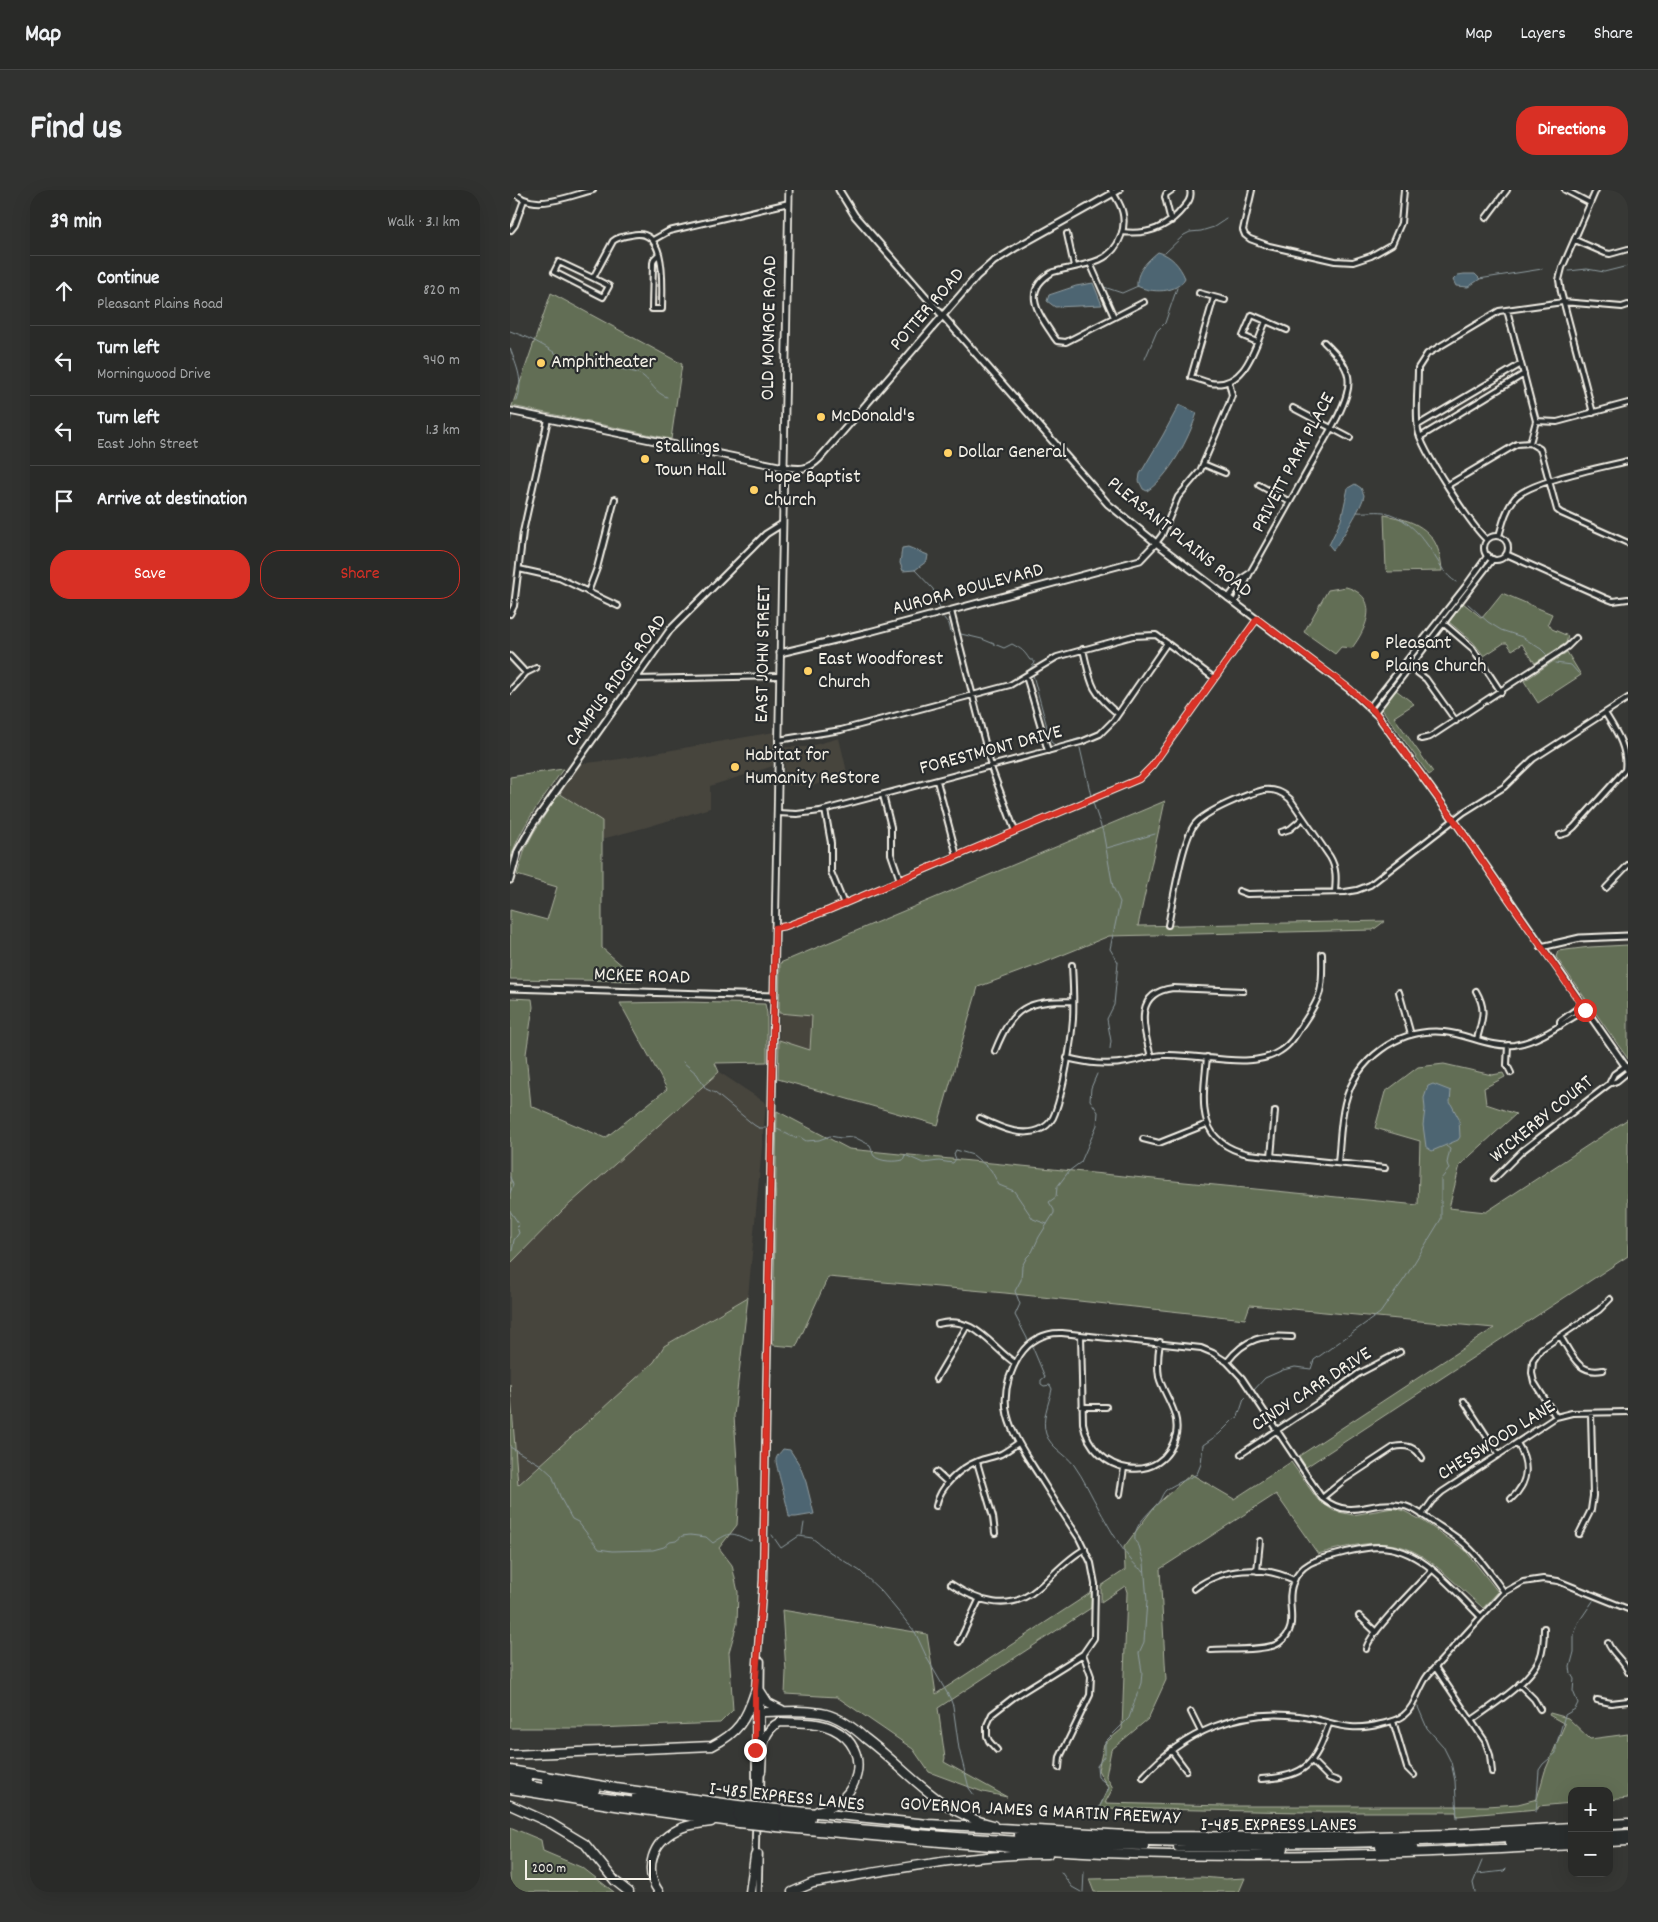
<!DOCTYPE html>
<meta charset="utf-8">
<style>
body{margin:0;font-family:Dekko,sans-serif;background:#313230;color:#f1f3f6}
.controls{position:absolute;right:15px;bottom:15px;display:grid;overflow:hidden;border-radius:10px;box-shadow:0 5px 20px #0002}
.controls button{width:45px;height:45px;display:grid;place-items:center;padding:0;border:0;border-bottom:1px solid #454645;background:#292a28;color:#f1f3f6;font:25px sans-serif}
.scale{position:absolute;left:15px;bottom:12px;width:126px;box-sizing:border-box;padding-left:5px;border:2px solid #f4f1e8;border-top:0;font-size:14px;line-height:18px;white-space:nowrap;color:#f4f1e8;-webkit-text-stroke:4px #2a2d2e;paint-order:stroke}
.stop{position:absolute;width:15px;height:15px;margin:-11px;border:4px solid #d93025;border-radius:50%;background:#fff}
.stop.end{background:#d93025;border-color:#fff;box-shadow:0 1px 5px #0008}
.list{margin:0;padding:0;list-style:none}
h2{display:flex;justify-content:space-between;align-items:center;height:65px;margin:0;padding:0 20px;font-size:21px}
h2 small{font-size:16px;font-weight:400;color:#a5a7a8}
.list li{display:grid;grid-template-columns:32px 1fr auto;gap:15px;align-items:center;box-sizing:border-box;height:70px;padding:0 20px;border-top:1px solid #454645}
.list b{display:block;font-size:19px;white-space:nowrap}
.list p{margin:0;font-size:16px;white-space:nowrap;color:#a5a7a8}
.list em{font-size:16px;font-style:normal;color:#a5a7a8}
.actions{display:flex;gap:10px;padding:15px 20px}
.actions a{flex:1;padding:11px 0;border:1px solid #d93025;border-radius:20px;text-align:center;font-size:18px;color:#d93025}
.actions .main{background:#d93025;color:#fff}
.icon{flex:none;width:28px;height:28px;fill:none;stroke:currentColor;stroke-width:2;stroke-linecap:round;stroke-linejoin:round}
.map{position:relative;flex:none;width:1118px;height:1702px;overflow:hidden;border-radius:20px}
header{display:flex;align-items:center;gap:30px;box-sizing:border-box;height:70px;padding:0 25px;background:#292a28;border-bottom:1px solid #454645}
header strong{font-size:24px}
nav{display:flex;gap:28px;margin-inline-start:auto;font-size:18px}
.intro{display:flex;align-items:center;justify-content:space-between;box-sizing:border-box;height:120px;padding:0 30px}
h1{margin:0;font-size:35px}
.button{padding:12px 22px;border-radius:20px;background:#d93025;color:#fff;font-size:18px;font-weight:700}
main{display:flex;gap:30px;padding:0 30px}
aside{flex:1;background:#292a28;border-radius:20px;box-shadow:0 5px 20px #0002}
.map>svg:first-child{display:block}
</style>
<header>
<strong>Map</strong>
<nav><a>Map</a><a>Layers</a><a>Share</a></nav>
</header>
<div class="intro"><h1>Find us</h1><a class="button">Directions</a></div>
<main>
<aside>
<h2>39 min<small>Walk · 3.1 km</small></h2>
<ul class="list">
<li><svg class="icon" aria-label="ahead" viewBox="0 0 24 24"><path d="M12 20V5M6 11l6-6 6 6"/></svg><div><b>Continue</b><p>Pleasant Plains Road</p></div><em>820 m</em></li>
<li><svg class="icon" aria-label="left" viewBox="0 0 24 24"><path d="M17 20v-9H6M10 6l-5 5 5 5"/></svg><div><b>Turn left</b><p>Morningwood Drive</p></div><em>940 m</em></li>
<li><svg class="icon" aria-label="left" viewBox="0 0 24 24"><path d="M17 20v-9H6M10 6l-5 5 5 5"/></svg><div><b>Turn left</b><p>East John Street</p></div><em>1.3 km</em></li>
<li><svg class="icon" aria-label="arrive" viewBox="0 0 24 24"><path d="M6 21V4h12l-3 4 3 4H6"/></svg><div><b>Arrive at destination</b></div></li>
</ul>
<div class="actions"><a class="main">Save</a><a>Share</a></div>
</aside>
<div class="map">
<svg width="1118" height="1702" viewBox="0 0 1118 1702">
<rect width="100%" height="100%" fill="#373835"/>
<filter id="ink" filterUnits="userSpaceOnUse"><feTurbulence type="fractalNoise" baseFrequency=".02" numOctaves="2"/><feDisplacementMap in="SourceGraphic" scale="10" xChannelSelector="R" yChannelSelector="G"/><feConvolveMatrix kernelMatrix="1 2 1 2 8 2 1 2 1" color-interpolation-filters="sRGB"/></filter>
<g filter="url(#ink)">
<path fill="#47453e" d="M264,542L263,576L200,596V618L137,637L92,649V631L49,603L68,574L111,569Z
M329,548L338,586L301,596L274,595L275,557H297Z
M269,823L302,826L300,860L269,850Z
M209,882L256,913L238,1107L154,1156L144,1172L7,1295L0,1194V1074L53,1020Z"/>
<path fill="#626e55" stroke="#abb09e" d="M41,103L172,174L161,249L2,216Z
M874,325C909,331 930,342 932,381L878,382L876,380Z
M836,397C871,407 857,438 842,458L831,457L825,464L794,442L818,400Z
M992,403L1042,424L1038,433L1042,439L1058,446L1056,453L1025,473L1012,454L1002,460L997,453H994L974,466L963,452L939,432L953,413L972,428Z
M1057,462L1071,485L1028,513L1014,491Z
M886,500L904,514L884,527L923,582L919,585L871,518Z
M53,579C34,608 9,637 0,671V587Z
M49,603L92,631V758L130,791L0,789V720L37,730L47,697L7,685L15,659L24,642Z
M655,611L628,736L875,731L863,740L599,746L533,773L468,797L428,935L268,889L269,850L300,860L302,826L269,823L270,773Z
M1118,755V869L1046,767L1048,761L1080,757Z
M0,808L22,809L23,817L16,864L21,916L95,948L157,899L110,813L175,812L255,814L257,823V872L205,873L209,882L53,1020L0,1074Z
M934,874L982,885L993,883L995,887L974,898L976,914L1006,924L950,975L939,1018L976,1022L1118,929V1066L796,1277L789,1266L984,1138L740,1115L735,1129L495,1103L318,1087L286,1157L263,1155L267,921L339,959L908,1015L910,951L865,938L875,902L908,877Z
M238,1107L224,1226L229,1302L227,1335L209,1358L222,1375L228,1402L227,1434L219,1462L223,1520L210,1533L87,1538H0V1194L8,1295L144,1172L154,1156Z
M781,1272L808,1310L824,1321L843,1325L883,1318L894,1321L913,1331L955,1360L988,1402L973,1418C909,1361 898,1338 808,1364L766,1304L650,1379L656,1490L638,1529L601,1560L596,1586L603,1598L595,1613L714,1616H976L1008,1614L1027,1609L1035,1581L1055,1534L1039,1525L1040,1523L1058,1528L1080,1549L1118,1544V1608L1099,1610V1601H1062V1613L1028,1616V1619L947,1626L946,1622H792L589,1618L598,1598L588,1580L594,1554L612,1539L617,1402L615,1396L591,1412V1396L615,1380L614,1357L645,1316L681,1284L724,1309Z
M582,1402L581,1418L428,1518L435,1568L434,1572L497,1607L473,1602L419,1582L403,1559L327,1507L275,1504L276,1482L272,1420L417,1444L426,1504Z
M0,1637L31,1650L33,1661L73,1678L104,1702H0Z
M692,1687L715,1689L735,1688L729,1702H584L579,1689Z"/>
<path fill="#4e6572" stroke="#909da1" d="M648,62C661,65 670,76 675,88C667,104 641,103 627,96C626,82 637,71 648,62Z
M954,84H965L970,89L958,97L946,96L943,90L948,85Z
M583,93L592,115L545,117L537,111L539,105L566,96Z
M669,215L687,223C679,248 660,286 637,301L633,299L629,291L630,284L653,245Z
M845,294L851,298C852,300 853,303 854,305C854,314 829,353 823,360L819,355L831,330L838,298Z
M398,357L418,365L417,371L405,380L393,381L390,373L392,358Z
M923,894L941,901L940,912L949,929L950,947L948,950L922,961L916,957L913,935L915,919L914,908L918,896Z
M273,1259L280,1260L289,1274L296,1292L304,1324L286,1327H279C278,1315 265,1274 266,1269C267,1265 271,1262 273,1259Z"/>
<g fill="none" stroke-linecap="round" stroke-linejoin="round">
<path stroke="#909da1" stroke-width="1" d="M655,63L674,45L680,42L691,41L704,37L716,29
M1059,81L1077,79L1094,82L1118,76
M969,89L1032,79
M594,97L612,103L628,96
M0,141C11,145 24,150 34,156C48,164 49,169 68,166
M0,158C7,178 14,190 7,211
M635,169L647,141L655,133L667,98
M94,175C104,179 125,180 133,186C142,193 145,203 157,207
M0,231L2,225
M847,322C857,323 868,320 878,323C899,330 913,347 924,365C931,376 935,385 946,392
M405,380L423,399L430,419
M958,414L978,432L991,440L1012,447L1031,459L1036,464
M433,427L439,434L441,442
M451,444L472,449L494,458L502,454C513,460 513,460 520,470H523L525,473L519,480
M1045,473L1061,475L1068,483
M523,485L541,552L546,556L570,548
M570,558L581,606
M583,613L593,642L603,697L610,712L600,759L608,772L604,815L597,829L601,851L600,859
M597,658L645,644
M173,872L187,884L196,899L205,903L244,935L249,938H256
M267,939L285,948L290,947L296,951L309,950L320,946L331,948L344,947L360,955C362,958 362,964 364,966C370,972 386,972 393,970L395,965L413,973L429,971L443,973L446,969L444,964L446,960L463,965L481,980L489,995L504,1001L523,1029L537,1034
M0,987L3,995L0,1003
M0,1021L9,1034L7,1037L9,1043L4,1050L2,1061L0,1063
M518,1150L505,1125L510,1114L505,1101L511,1090L512,1076L517,1067L522,1062L529,1047L544,1023V1020L539,1012L546,1007L547,997L559,981L571,972L587,935L588,922L580,910L581,898L587,884
M522,1156L535,1187L531,1190V1194L534,1196L540,1195L542,1199C539,1214 531,1229 536,1244C541,1258 556,1264 564,1275C574,1289 581,1305 589,1319C597,1333 620,1377 634,1381
M744,1200L755,1188L773,1180L785,1177L801,1179L804,1170L870,1123L895,1088L931,1029V989L939,979L937,973L940,959L936,956
M0,1257L31,1275L42,1285L51,1309L62,1329L68,1332L89,1359L102,1361L143,1360L154,1357L160,1352L166,1351L172,1346L180,1345L196,1347L203,1353C221,1341 221,1342 240,1351L242,1350
M262,1345L271,1358L289,1346L302,1348L320,1362L350,1381L372,1402L405,1442L418,1470L440,1508L443,1516L449,1559L459,1598L464,1605
M292,1345L294,1333
M908,1517L917,1538L933,1556L941,1572L945,1591L947,1628
M1026,1622L1029,1580L1033,1574L1046,1563V1556L1055,1525L1065,1519L1068,1513L1063,1501L1064,1489L1061,1484L1060,1477L1064,1462V1445L1068,1433L1083,1411
M585,1626L599,1598L598,1595L588,1587L587,1576L595,1565V1552L619,1528L631,1493L632,1482L629,1463L634,1452L637,1411L634,1373L629,1356L625,1351C623,1333 641,1323 650,1310C652,1306 653,1303 656,1300C664,1294 678,1289 687,1284L691,1274L693,1255L709,1244L723,1230L728,1227L734,1209L737,1206
M551,1682L562,1697L571,1702
M968,1684L994,1681L996,1679
M573,1702L574,1682
M965,1702L963,1693L972,1671"/>
<defs>
<path id="minor" d="M2,0C21,24 58,6 83,0
M601,0C604,4 607,9 609,13C620,34 610,61 589,70C574,76 558,78 543,82C510,101 529,124 544,147L547,151L556,152L634,112
M742,0L733,40L735,45L740,49L759,56L825,71L843,72L861,66L882,54L891,33L894,0
M1055,0L1080,13
M976,28L997,0
M661,31L655,7L656,4L662,0
M1,40L5,35L14,10
M612,42C638,45 658,38 674,17C679,12 682,7 680,0
M557,44L564,76
M143,50L159,41L279,13
M1065,50L1095,63L1100,64L1118,59
M580,73L604,127
M83,88L99,96L93,107L44,82L49,72L83,88L103,51C108,47 114,46 121,45C158,35 152,97 152,119H142L143,73L144,69L149,64
M689,103L715,110
M704,107L681,187C688,189 694,191 700,193C736,199 745,156 756,131
M997,120L1026,231L1020,253
M747,152L733,146L742,125L777,140
M783,218L840,248
M1083,223L1051,102L1049,90L1052,78L1086,0
M1026,231L1047,232L1118,213
M908,235L1011,174
M910,247L1014,184
M693,274L715,283
M749,295L780,312
M938,295L1007,254L1020,253L1030,259L1032,265L1047,320L1051,323L1118,353
M989,346C993,332 996,319 1005,308C1020,291 1094,277 1118,271
M974 358a12 12 0 1 1 24 0a12 12 0 1 1-24 0Z
M977,350C962,337 911,259 908,240C905,221 908,198 908,178L917,164L989,121L1053,112L1112,117L1118,115
M646,353L652,345L668,307L690,281L719,214L722,205L719,192
M996,364L1095,408L1103,411L1118,409
M9,379L49,388L108,416
M740,383L827,228C845,191 843,180 814,152
M78,402L87,378L105,309
M718,408L734,387L740,383L725,413
M441,421L482,580L505,641
M0,424L4,416L13,342L38,229
M934,434L962,458L991,502
M573,459C581,493 580,501 608,524
M0,466L16,483
M899,476L916,489L946,531
M516,486L538,561
M125,489L269,486
M0,501L16,483L26,478
M860,517L955,397L978,365
M865,522L983,369
M911,549L920,547L1057,457L1066,448
M268,550L331,540L500,495L547,467L623,446L646,445L704,488
M427,591L447,666
M373,605L381,637V664L390,690
M315,620L321,653V682L334,714
M267,623L287,624L310,621L571,552L590,544L604,530L657,453
M771,642L780,639L793,628
M1050,645L1057,643L1064,637L1115,580C1118,558 1106,541 1095,523
M1096,698L1118,675
M729,701L737,704L835,702L847,700L860,695L954,622L994,597L1023,569L1118,508
M658,735C663,712 672,650 685,634C696,621 737,604 754,600C765,599 772,602 780,609L820,667C827,679 826,689 825,702
M265,738L276,736L319,720L629,589L642,576L747,429
M966,801C977,820 972,829 967,849
M889,802L901,845
M1050,836V831L1072,815
M998,855L997,875L1001,883
M485,861C503,816 516,811 563,811
M641,867C634,839 622,803 663,798L733,801
M697,867C693,910 684,952 738,964L875,978
M557,868C578,873 596,876 617,872C630,870 642,865 654,865C689,863 741,881 770,861C780,855 786,845 792,835C812,806 813,800 812,764
M1099,894L1104,884L1115,876
M470,928C489,937 513,949 533,938C538,935 543,929 545,923C554,898 561,855 563,829C564,810 563,793 562,775
M633,949L649,953L697,934
M761,967L765,921
M828,973C830,954 830,933 835,913C846,869 888,838 934,842C957,844 981,858 1004,855C1030,851 1053,833 1075,820
M984,989L1012,961L1099,894L1107,891L1118,882
M428,1134C464,1124 481,1157 505,1173
M571,1145L573,1233C582,1285 654,1298 666,1244C670,1222 654,1206 649,1187C647,1175 648,1164 650,1152
M1050,1146C1062,1165 1068,1185 1093,1180
M717,1172C736,1147 753,1145 782,1147
M426,1189L457,1136
M954,1211L989,1265
M572,1217H596
M1046,1227L1024,1192L1022,1183L1023,1171L1031,1159L1089,1120L1100,1109
M731,1264L817,1207L848,1184L890,1162
M467,1272L483,1327L485,1343
M426,1282L438,1293
M610,1304L614,1278
M812,1308L834,1290L884,1257C897,1254 905,1257 912,1268
M1001,1309C1019,1293 1020,1273 1007,1253
M426,1316C430,1296 450,1278 468,1271C476,1268 484,1267 491,1264C497,1261 502,1257 508,1253
M912,1325L922,1311L932,1302L1046,1227L1062,1223L1118,1222
M1069,1344L1081,1320L1083,1306L1081,1223
M747,1381L750,1351
M441,1394C468,1412 499,1423 527,1399C543,1386 556,1369 575,1359
M684,1399C713,1377 752,1375 784,1390
M849,1426L866,1442
M449,1452L469,1410
M1098,1453C1102,1464 1114,1470 1118,1482
M856,1459C859,1443 908,1395 922,1380
M701,1460C716,1459 758,1461 769,1453C792,1437 774,1414 783,1393C790,1374 807,1369 825,1365C839,1361 855,1357 870,1357C912,1358 943,1400 971,1427
M925,1477L975,1551L980,1565L982,1582
M1009,1494L1024,1509L1030,1519
M1087,1510L1101,1513L1118,1511
M681,1522L691,1542
M962,1530C982,1516 1021,1491 1030,1468C1034,1459 1034,1448 1034,1438
M883,1531L897,1578L904,1585
M487,1560L479,1551L477,1546V1535L482,1524L504,1507L573,1464L584,1448L585,1394L581,1373L569,1348C555,1327 541,1305 528,1284C502,1243 480,1213 510,1165C519,1151 534,1142 552,1143L691,1158L703,1163L717,1172L732,1188L812,1308C841,1331 859,1310 889,1315C901,1316 911,1324 920,1330C933,1339 947,1346 958,1357C972,1370 983,1387 994,1402
M661,1560L676,1580
M802,1571L819,1588L828,1591
M549,1578L550,1567L580,1505L581,1486L573,1464
M633,1587C673,1542 730,1518 789,1526C823,1531 835,1543 871,1534C879,1532 886,1531 893,1526C906,1516 908,1498 918,1485L993,1403L1013,1392L1033,1389L1048,1391L1118,1419
M751,1589C796,1587 805,1574 819,1534"/>
<path id="tertiary" d="M329,0L345,26L598,314L646,353L839,499L868,526L944,630L1118,880
M273,277C289,279 297,281 309,269L467,86L483,72L507,57L609,0
M270,463L359,442L630,370L646,353
M0,690L8,661L23,634L160,440L256,344L272,334
M1031,757L1070,748L1118,746
M0,798L264,806"/>
<path id="secondary" d="M0,221L273,277
M250,1557L251,1471
M250,1619L251,1579
M246,1620L245,1500L253,1390L279,0
M245,1670L246,1631
M248,1702L249,1664"/>
<path id="motorway" d="M251,1502L258,1513L272,1520
M251,1522C272,1522 296,1519 316,1524C331,1528 344,1538 355,1548C399,1581 427,1622 483,1635
M0,1565L202,1556C228,1543 236,1530 245,1502
M0,1580L106,1598L228,1615
M251,1581C252,1562 251,1541 270,1532C287,1533 307,1531 323,1539C364,1559 350,1612 308,1621
M0,1586L18,1589
M0,1592L60,1603L227,1626
M37,1592L85,1600
M0,1599L112,1617L229,1633
M126,1606L228,1621
M0,1615L40,1633L75,1654L105,1691L119,1702
M266,1619L418,1634L635,1646L825,1647L938,1644L1062,1637
M267,1625L301,1628
M267,1631C389,1644 511,1653 634,1656
M1099,1634L1118,1633
M266,1637C385,1648 503,1660 622,1664C768,1669 915,1664 1062,1655
M509,1645C693,1656 878,1657 1062,1643
M1099,1645L1118,1644
M1000,1652L1062,1648
M1099,1652L1118,1651
M668,1657L774,1658
M870,1657L904,1656
M149,1702C133,1680 142,1652 167,1640C177,1634 190,1634 201,1632
M240,1702L245,1666
M282,1702L303,1693C380,1680 459,1664 538,1664"/>
</defs>
<use href="#minor" stroke="#f4f1e8" stroke-width="8"/>
<use href="#tertiary" stroke="#f4f1e8" stroke-width="9"/>
<use href="#secondary" stroke="#f4f1e8" stroke-width="9"/>
<use href="#motorway" stroke="#f4f1e8" stroke-width="11"/>
<use href="#minor" stroke="#2a2d2e" stroke-width="4"/>
<use href="#tertiary" stroke="#2a2d2e" stroke-width="5"/>
<use href="#secondary" stroke="#2a2d2e" stroke-width="5.5"/>
<use href="#motorway" stroke="#2a2d2e" stroke-width="8"/>
<defs>
<path id="motorway-bridge" d="M228,1615L266,1619
M228,1621L267,1625
M227,1626L267,1631
M229,1633L266,1637"/>
</defs>
<use href="#motorway-bridge" stroke="#f4f1e8" stroke-width="11" stroke-linecap="butt"/>
<use href="#motorway-bridge" stroke="#2a2d2e" stroke-width="8"/>
</g>
</g>
<g fill="none" stroke-linecap="round" stroke-linejoin="round" filter="url(#ink)">
<path stroke="#d93025" stroke-width="6" d="M245,1560V1500L253,1390L265,738L276,736L319,720L629,589L642,576L747,429L840,499L865,522L944,630L1075,820"/>
</g>
<g fill="#ffd166" stroke="#2a2d2e" stroke-width="2">
<circle cx="31" cy="173" r="5"/>
<circle cx="311" cy="227" r="5"/>
<circle cx="438" cy="263" r="5"/>
<circle cx="135" cy="269" r="5"/>
<circle cx="244" cy="300" r="5"/>
<circle cx="865" cy="465" r="5"/>
<circle cx="298" cy="481" r="5"/>
<circle cx="225" cy="577" r="5"/>
</g>
<g text-anchor="middle" dominant-baseline="central" stroke-width="4.5" stroke-linejoin="round" paint-order="stroke">
<g font-size="20" fill="#f4f1e8" stroke="#2a2d2e">
<text transform="translate(418 120) rotate(-49)">POTTER ROAD</text>
<text transform="translate(260 138) rotate(-89)">OLD MONROE ROAD</text>
<text transform="translate(784 273) rotate(-62)">PRIVETT PARK PLACE</text>
<text transform="translate(669 348) rotate(39)">PLEASANT PLAINS ROAD</text>
<text transform="translate(458 400) rotate(-15)">AURORA BOULEVARD</text>
<text transform="translate(254 464) rotate(-89)">EAST JOHN STREET</text>
<text transform="translate(107 491) rotate(-54)">CAMPUS RIDGE ROAD</text>
<text transform="translate(481 561) rotate(-15)">FORESTMONT DRIVE</text>
<text transform="translate(132 787) rotate(2)">MCKEE ROAD</text>
<text transform="translate(1032 930) rotate(-39)">WICKERBY COURT</text>
<text transform="translate(802 1200) rotate(-33)">CINDY CARR DRIVE</text>
<text transform="translate(987 1251) rotate(-32)">CHESSWOOD LANE</text>
<text transform="translate(277 1608) rotate(6)">I-485 EXPRESS LANES</text>
<text transform="translate(530 1622) rotate(3)">GOVERNOR JAMES G MARTIN FREEWAY</text>
<text x="769" y="1636">I-485 EXPRESS LANES</text>
</g>
<g font-size="20" fill="#f4f1e8" stroke="#2a2d2e" text-anchor="start">
<text x="41" y="173">Amphitheater</text>
<text x="321" y="227">McDonald's</text>
<text x="145" y="258">Stallings<tspan x="145" dy="23">Town Hall</tspan></text>
<text x="448" y="263">Dollar General</text>
<text x="254" y="288">Hope Baptist<tspan x="254" dy="23">Church</tspan></text>
<text x="875" y="454">Pleasant<tspan x="875" dy="23">Plains Church</tspan></text>
<text x="308" y="470">East Woodforest<tspan x="308" dy="23">Church</tspan></text>
<text x="235" y="566">Habitat for<tspan x="235" dy="23">Humanity ReStore</tspan></text>
</g>
</g>
</svg>
<div class="controls">
<button>+</button>
<button>−</button>
</div>
<div class="scale">200 m</div>
<div class="stop" style="left:1075px;top:820px"></div>
<div class="stop end" style="left:245px;top:1560px"></div>
</div>
</main>
